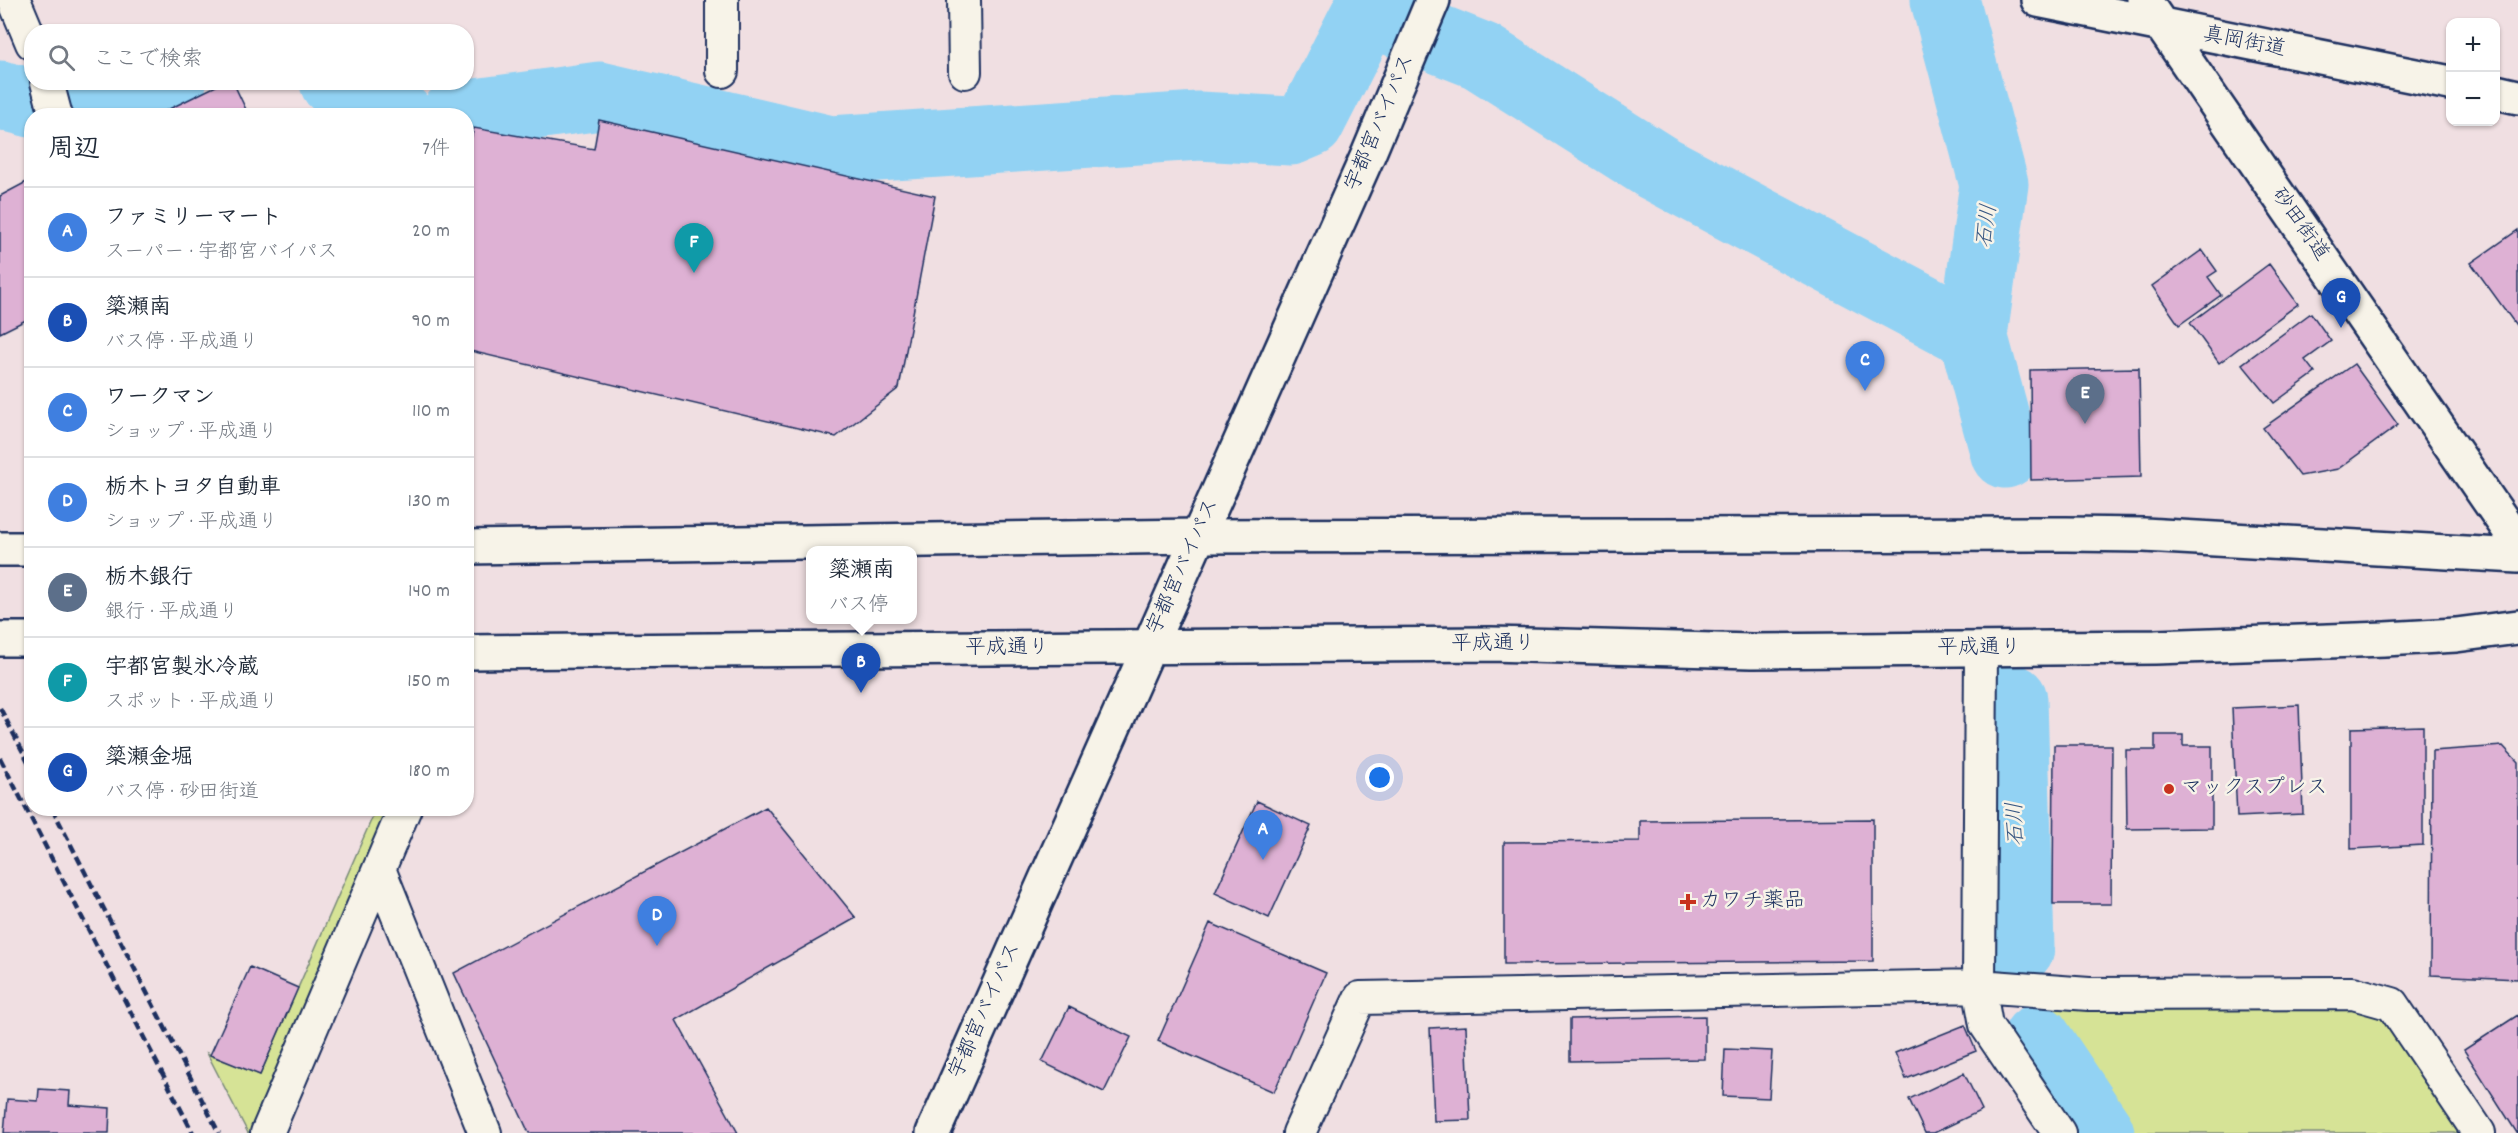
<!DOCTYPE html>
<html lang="ja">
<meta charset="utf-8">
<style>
body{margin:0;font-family:Dekko,"Klee One",sans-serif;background:#f6f6f7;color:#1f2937}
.controls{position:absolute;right:18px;top:18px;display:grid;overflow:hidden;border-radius:12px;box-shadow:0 2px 4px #0004}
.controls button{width:54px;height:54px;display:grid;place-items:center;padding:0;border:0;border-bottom:2px solid #e0e1e3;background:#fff;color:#1f2937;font:30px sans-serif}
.you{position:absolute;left:1380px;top:778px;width:21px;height:21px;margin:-15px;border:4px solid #fff;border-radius:50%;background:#1a73e8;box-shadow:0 0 0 9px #1a73e833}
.badge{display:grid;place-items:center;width:39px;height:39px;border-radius:50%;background:#c8321e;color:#fff;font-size:20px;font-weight:700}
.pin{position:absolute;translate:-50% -50px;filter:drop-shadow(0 2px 3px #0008)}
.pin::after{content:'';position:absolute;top:32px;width:21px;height:18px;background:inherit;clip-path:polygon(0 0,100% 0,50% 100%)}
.popup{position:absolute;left:806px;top:546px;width:111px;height:78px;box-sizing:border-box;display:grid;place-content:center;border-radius:12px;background:#fff;filter:drop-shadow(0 2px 4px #0005);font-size:20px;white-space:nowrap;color:#747a83}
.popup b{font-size:22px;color:#1f2937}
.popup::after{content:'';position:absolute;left:50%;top:100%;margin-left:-12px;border:12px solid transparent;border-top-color:#fff}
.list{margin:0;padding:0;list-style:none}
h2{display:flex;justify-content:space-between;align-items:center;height:78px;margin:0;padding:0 24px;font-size:26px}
h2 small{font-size:20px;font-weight:400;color:#747a83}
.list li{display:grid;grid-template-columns:39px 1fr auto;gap:18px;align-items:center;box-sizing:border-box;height:90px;padding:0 24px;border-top:2px solid #e0e1e3}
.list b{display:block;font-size:22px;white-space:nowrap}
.list p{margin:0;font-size:20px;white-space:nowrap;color:#747a83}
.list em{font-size:20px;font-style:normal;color:#747a83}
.icon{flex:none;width:33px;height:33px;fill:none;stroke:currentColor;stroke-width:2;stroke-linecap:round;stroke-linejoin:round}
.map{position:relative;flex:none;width:2518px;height:1133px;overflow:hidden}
.search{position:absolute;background:#fff;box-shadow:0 2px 4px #0004;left:24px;top:24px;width:450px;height:66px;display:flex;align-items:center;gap:15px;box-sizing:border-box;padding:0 21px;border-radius:24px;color:#747a83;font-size:22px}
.panel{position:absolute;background:#fff;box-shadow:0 2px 4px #0004;left:24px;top:108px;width:450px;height:708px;border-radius:24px}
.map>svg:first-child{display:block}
</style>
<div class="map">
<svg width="2518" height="1133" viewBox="0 0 2518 1133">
<rect width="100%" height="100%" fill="#f0dfe2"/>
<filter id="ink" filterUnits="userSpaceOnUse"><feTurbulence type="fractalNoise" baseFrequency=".0167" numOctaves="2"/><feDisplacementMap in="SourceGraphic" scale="12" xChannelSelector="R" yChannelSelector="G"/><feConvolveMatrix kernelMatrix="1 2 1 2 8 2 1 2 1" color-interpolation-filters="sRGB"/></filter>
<g filter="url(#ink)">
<path fill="#d6e396" stroke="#78897a" stroke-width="1.5" d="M376,809H392L251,1133H248L207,1053L260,1075Z
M2046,1005H2366L2389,1013L2468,1133H2121L2040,1020Z"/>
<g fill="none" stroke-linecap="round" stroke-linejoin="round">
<path stroke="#92d2f3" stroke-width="69" d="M1945,0L1994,184L1973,335L2005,454
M334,82L399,116
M0,95L78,115L172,82
M454,116L600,96L831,150L1199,126L1291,131L1310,123L1367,11L1481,56L1656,167L1973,335
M2013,699L2020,948
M2037,1039L2100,1133"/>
</g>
<path fill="#deb1d4" stroke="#1b2f5e" stroke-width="1.5" d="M224,82H233L249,116H155Z
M599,120L935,196L899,388L836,437L466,350V157L474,128L594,149Z
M32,179V317L0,333V196Z
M2518,230V328L2471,263Z
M2202,250L2217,271L2208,277L2221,295L2179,325L2152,286Z
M2269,264L2298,304L2219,363L2190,323Z
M2311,313L2331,341L2305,360L2315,373L2274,403L2242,364Z
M2354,364L2398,425L2338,469L2300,476L2263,428Z
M2139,368L2141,477L2031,480L2030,370Z
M2299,705L2303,814L2237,817L2232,708Z
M2423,726V845L2351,849V728Z
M2155,735H2183V746H2212V828L2127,829L2126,750H2155Z
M2054,745H2112L2111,904H2053Z
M2503,746L2518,762V979L2431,975L2432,751Z
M1257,801L1311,826L1269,918L1215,893Z
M766,807L856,918L676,1020L738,1133H529L454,973Z
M1873,819V961L1504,964V842L1640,841V821Z
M1210,923L1326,973L1274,1092L1158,1041Z
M250,967L298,988L260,1075L210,1055Z
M1069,1007L1131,1037L1104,1092L1042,1062Z
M2518,1015V1133H2517L2464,1050Z
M1705,1016V1059L1570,1061V1019Z
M1965,1025L1976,1051L1906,1079L1895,1053Z
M1466,1026L1470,1120L1434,1121L1430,1028Z
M1725,1049L1772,1051L1769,1098L1723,1096Z
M1964,1073L1982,1110L1934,1133H1925L1909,1099Z
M39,1089L70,1091L69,1105L110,1108L109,1133H4L7,1099L38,1101Z"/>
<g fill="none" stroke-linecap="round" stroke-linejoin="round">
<defs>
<path id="minor" d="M14,0L32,43
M722,0V71
M964,0L965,72
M47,82L56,116
M1981,649L1979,986L1986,1025L2059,1133
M379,869L485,1133
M267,1133L405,808
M1299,1133L1360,998L1979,986L2089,994L2353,993L2392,1004L2479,1133"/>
<path id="tertiary" d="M2038,0L2450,83
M2144,0L2518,543
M2496,92L2518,97"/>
<path id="primary" d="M466,547L1198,536L2067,534L2144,535L2518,556
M0,549H32
M0,639H32
M466,652L1491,644L1752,651L2155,647L2385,639L2456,635L2518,627"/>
<path id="trunk" d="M933,1133L1368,155L1433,0"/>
</defs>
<use href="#minor" stroke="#1b2f5e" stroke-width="36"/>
<use href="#tertiary" stroke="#1b2f5e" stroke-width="38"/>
<use href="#primary" stroke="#1b2f5e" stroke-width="38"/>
<use href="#trunk" stroke="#1b2f5e" stroke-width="38"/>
<use href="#minor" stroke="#f7f3e8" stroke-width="32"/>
<use href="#tertiary" stroke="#f7f3e8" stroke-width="33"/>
<use href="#primary" stroke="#f7f3e8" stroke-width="33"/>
<use href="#trunk" stroke="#f7f3e8" stroke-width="33"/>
<path stroke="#1b2f5e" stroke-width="4.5" stroke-dasharray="9 4.5" stroke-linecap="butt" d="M0,708L32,769
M0,758L193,1133
M52,808L219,1133"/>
</g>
</g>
<g fill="#c8321e" stroke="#f7f3e8" stroke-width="2">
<circle cx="2169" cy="789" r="6"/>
<path d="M1685 893h6v6h6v6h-6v6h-6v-6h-6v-6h6z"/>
</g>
<g text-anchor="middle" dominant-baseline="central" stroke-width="5" stroke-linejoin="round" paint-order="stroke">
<g font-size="21" fill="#1b2f5e" stroke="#f7f3e8">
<text transform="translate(2244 43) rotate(11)">真岡街道</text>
<text transform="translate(1381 123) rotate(-67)">宇都宮バイパス</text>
<text transform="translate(2299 225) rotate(55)">砂田街道</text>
<text transform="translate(1184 567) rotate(-66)">宇都宮バイパス</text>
<text x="1493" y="645">平成通り</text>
<text x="1007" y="649">平成通り</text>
<text x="1979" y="649">平成通り</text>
<text transform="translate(986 1011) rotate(-66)">宇都宮バイパス</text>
</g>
<g font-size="21" fill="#1b2f5e" stroke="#f7f3e8" text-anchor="start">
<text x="2181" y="789">マックスプレス</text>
<text x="1700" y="902">カワチ薬品</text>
</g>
<g font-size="22" font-style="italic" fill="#395883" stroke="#f7f3e8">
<text transform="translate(1988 226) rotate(-82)">石川</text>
<text transform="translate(2017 824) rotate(-92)">石川</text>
</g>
</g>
</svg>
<div class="controls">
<button>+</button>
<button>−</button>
</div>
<div class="you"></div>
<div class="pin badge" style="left:1263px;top:860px;background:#3f7fe0">A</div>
<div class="pin badge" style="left:861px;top:693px;background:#1a4fb4">B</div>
<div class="popup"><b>簗瀬南</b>バス停</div>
<div class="pin badge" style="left:1865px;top:391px;background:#3f7fe0">C</div>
<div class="pin badge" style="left:657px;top:946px;background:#3f7fe0">D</div>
<div class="pin badge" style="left:2085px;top:424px;background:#5c6f8a">E</div>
<div class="pin badge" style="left:694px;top:273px;background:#0f9aa8">F</div>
<div class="pin badge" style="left:2341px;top:328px;background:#1a4fb4">G</div>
<div class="search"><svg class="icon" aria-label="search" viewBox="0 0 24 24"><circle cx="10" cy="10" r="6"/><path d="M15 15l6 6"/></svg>ここで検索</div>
<section class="panel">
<h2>周辺<small>7件</small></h2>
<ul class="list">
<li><span class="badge" style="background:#3f7fe0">A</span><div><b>ファミリーマート</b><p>スーパー · 宇都宮バイパス</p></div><em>20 m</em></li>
<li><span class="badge" style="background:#1a4fb4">B</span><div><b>簗瀬南</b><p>バス停 · 平成通り</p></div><em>90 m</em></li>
<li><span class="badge" style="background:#3f7fe0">C</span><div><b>ワークマン</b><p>ショップ · 平成通り</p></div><em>110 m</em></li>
<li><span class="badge" style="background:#3f7fe0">D</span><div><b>栃木トヨタ自動車</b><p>ショップ · 平成通り</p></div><em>130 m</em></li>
<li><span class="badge" style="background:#5c6f8a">E</span><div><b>栃木銀行</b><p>銀行 · 平成通り</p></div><em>140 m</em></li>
<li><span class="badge" style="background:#0f9aa8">F</span><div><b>宇都宮製氷冷蔵</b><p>スポット · 平成通り</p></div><em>150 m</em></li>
<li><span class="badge" style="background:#1a4fb4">G</span><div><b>簗瀬金堀</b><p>バス停 · 砂田街道</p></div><em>180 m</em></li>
</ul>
</section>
</div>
